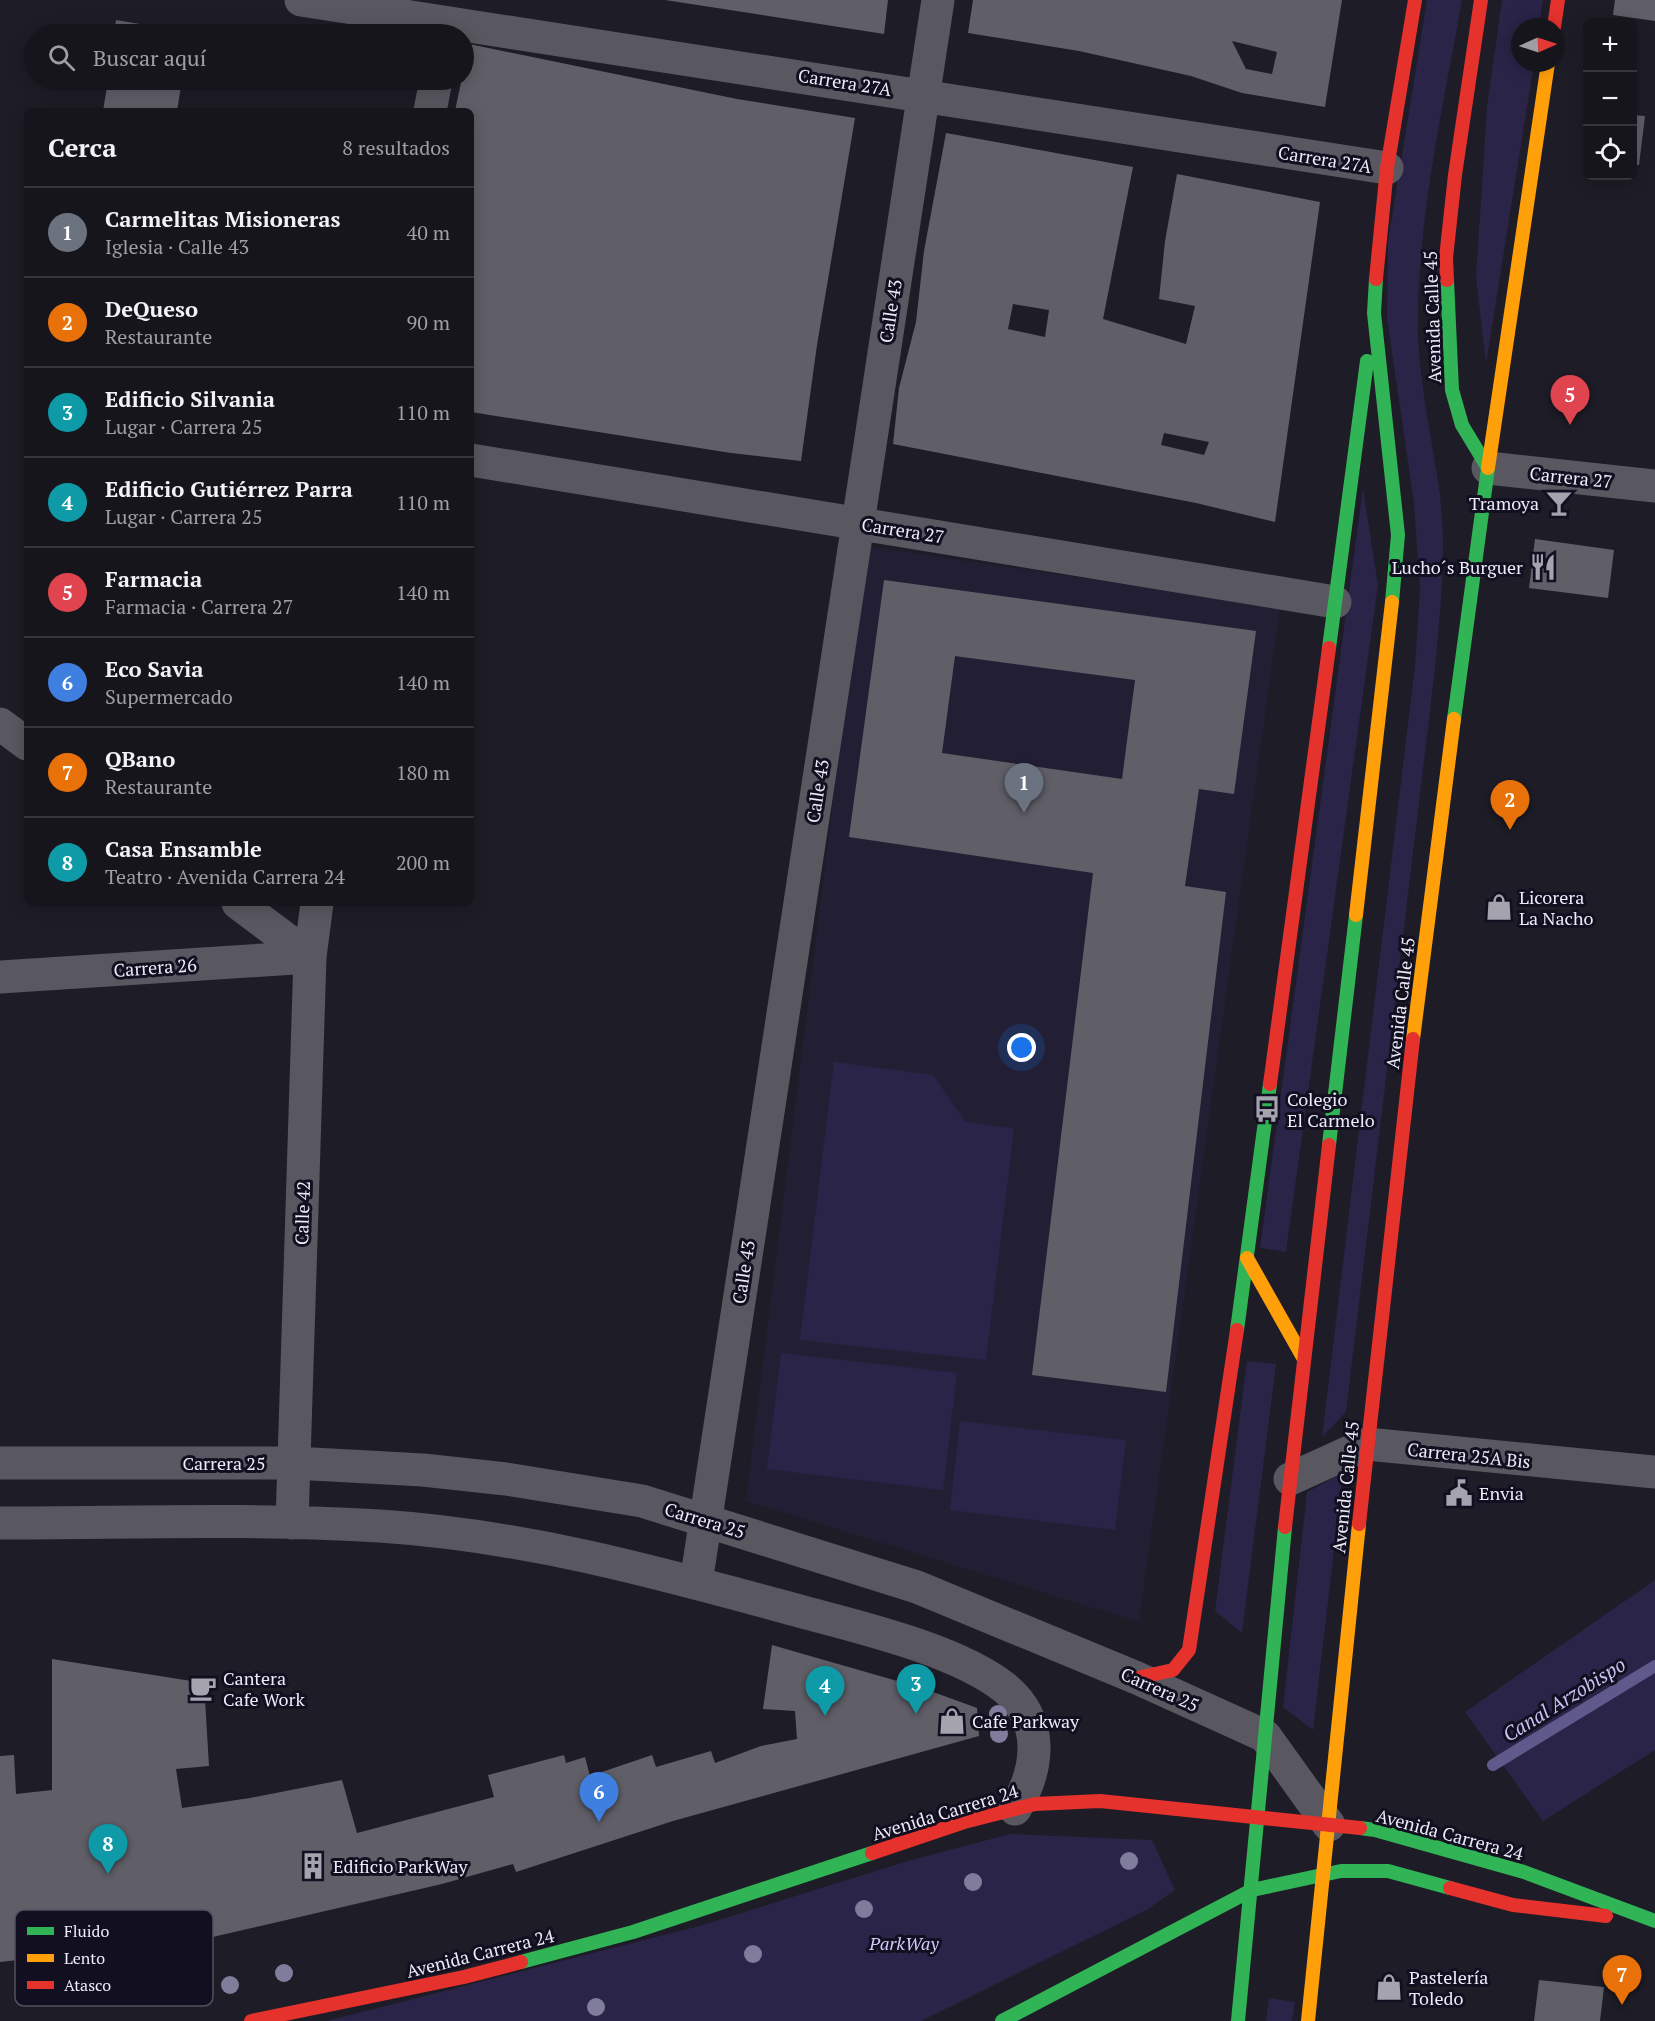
<!DOCTYPE html>
<html lang="es">
<meta charset="utf-8">
<style>
body{margin:0;font-family:"PT Serif",serif;background:#232229;color:#f1f3f6}
.controls{position:absolute;right:18px;top:18px;display:grid;overflow:hidden;border-radius:9px;box-shadow:0 3px 15px #0003}
.controls button{width:54px;height:54px;display:grid;place-items:center;padding:0;border:0;border-bottom:2px solid #35343b;background:#16151c;color:#f1f3f6;font:30px sans-serif}
.compass{position:absolute;left:1511px;top:18px;width:54px;height:54px;border-radius:50%;background:#16151c;box-shadow:0 3px 15px #0003;rotate:87deg}
.you{position:absolute;left:1022px;top:1048px;width:21px;height:21px;margin:-15px;border:4px solid #fff;border-radius:50%;background:#1a73e8;box-shadow:0 0 0 9px #1a73e833}
.badge{display:grid;place-items:center;width:39px;height:39px;border-radius:50%;background:#d93025;color:#fff;font-size:20px;font-weight:700}
.pin{position:absolute;translate:-50% -50px;filter:drop-shadow(0 2px 3px #0008)}
.pin::after{content:'';position:absolute;top:32px;width:21px;height:18px;background:inherit;clip-path:polygon(0 0,100% 0,50% 100%)}
.list{margin:0;padding:0;list-style:none}
h2{display:flex;justify-content:space-between;align-items:center;height:78px;margin:0;padding:0 24px;font-size:26px}
h2 small{font-size:20px;font-weight:400;color:#9e9fa3}
.list li{display:grid;grid-template-columns:39px 1fr auto;gap:18px;align-items:center;box-sizing:border-box;height:90px;padding:0 24px;border-top:2px solid #35343b}
.list b{display:block;font-size:22px;white-space:nowrap}
.list p{margin:0;font-size:20px;white-space:nowrap;color:#9e9fa3}
.list em{font-size:20px;font-style:normal;color:#9e9fa3}
.icon{flex:none;width:33px;height:33px;fill:none;stroke:currentColor;stroke-width:2;stroke-linecap:round;stroke-linejoin:round}
.map{position:relative;flex:none;width:1655px;height:2021px;overflow:hidden}
.search{position:absolute;background:#16151c;box-shadow:0 3px 15px #0003;left:24px;top:24px;width:450px;height:66px;display:flex;align-items:center;gap:15px;box-sizing:border-box;padding:0 21px;border-radius:33px;color:#9e9fa3;font-size:22px}
.panel{position:absolute;background:#16151c;box-shadow:0 3px 15px #0003;left:24px;top:108px;width:450px;height:798px;border-radius:9px}
.map>svg:first-child{display:block}
</style>
<div class="map">
<svg width="1655" height="2021" viewBox="0 0 1655 2021">
<rect width="100%" height="100%" fill="#1e1c26"/>
<path fill="#221f35" d="M865,546L1280,607L1139,1622L746,1501Z"/>
<path fill="#2a2448" d="M1427,0H1462C1443,108 1417,219 1418,329C1419,386 1433,440 1440,496C1447,553 1440,612 1435,669L1346,1412L1322,1437L1415,666L1420,590L1414,503L1387,318L1388,242Z
M1502,0H1543L1539,27H1520V63H1534L1486,364L1476,277L1487,107Z
M1363,488L1378,585L1286,1252L1260,1248Z
M834,1062L933,1075L965,1121L1014,1129L986,1360L800,1340Z
M781,1353L957,1373L943,1490L767,1469Z
M1247,1361L1276,1364L1242,1633L1215,1611Z
M960,1421L1126,1440L1115,1530L950,1510Z
M1343,1473L1313,1730L1283,1707L1307,1492Z
M1655,1580V1750L1543,1821L1465,1712Z
M1010,1834L1152,1840L1175,1890L1148,1909L921,2021H327L703,1925L908,1861Z
M1269,1998L1295,2002L1292,2021H1266Z"/>
<g fill="none" stroke-linecap="round" stroke-linejoin="round">
<path stroke="#60598c" stroke-width="12" d="M1493,1765L1655,1666"/>
</g>
<path fill="#605f68" fill-rule="evenodd" d="M665,0H888L884,34Z
M973,0H1342L1325,107L1242,93L1191,76L1079,51L968,33ZM1232,41L1277,52L1272,74L1246,69Z
M1615,0H1655V21L1613,15Z
M116,20L189,32V34H114Z
M469,44L737,99L855,118L817,345L801,461L731,453L471,412V111H455Z
M108,80H182L177,111H103Z
M1632,115L1645,116L1639,165H1632Z
M946,133L1133,167L1103,319L1186,344L1195,306L1159,299L1165,241L1177,174L1320,202L1275,522L1196,503L893,444L899,388L916,322L924,251ZM1013,304L1049,310L1045,337L1008,329ZM1164,433L1209,442L1204,455L1161,445Z
M1535,539L1614,550L1608,598L1529,588Z
M884,580L1256,631L1234,794L1199,789L1185,886L1226,892L1166,1392L1032,1375L1093,873L849,837ZM955,656L1135,680L1122,779L942,753Z
M772,1645L925,1689L977,1708L979,1736L673,1821L516,1872L513,1864L442,1884L204,1939L0,1962V1756L14,1755L16,1794L52,1790V1659L204,1683L209,1766L176,1769L182,1808L250,1798L342,1780L357,1833L494,1797L488,1775L564,1755L566,1763L585,1757L590,1776L652,1755L656,1767L711,1751L715,1763L761,1746L797,1739L795,1711L763,1709Z
M1539,1980L1604,1987L1600,2021H1534Z"/>
<g fill="none" stroke-linecap="round" stroke-linejoin="round">
<path stroke="#595860" stroke-width="33" d="M301,0L1387,168
M430,111L436,80
M471,460L1335,602
M1488,468L1655,486
M0,724L27,744
M238,903L310,957
M0,977L310,957
M0,1463H294L423,1470L506,1479L642,1501L917,1587L1137,1678L1265,1736L1329,1825
M1290,1479L1367,1444L1655,1472
M0,1523C126,1523 254,1518 380,1526C529,1536 660,1573 803,1612C862,1628 957,1650 1005,1688C1045,1721 1039,1769 1015,1809
M292,1523L310,957L317,903
M696,1583L938,0"/>
<path stroke="#30b455" stroke-width="14" d="M1376,279L1374,313L1398,535L1392,602
M1447,280L1452,390L1462,425L1488,468L1454,719
M1329,648L1367,361
M1329,1145L1356,915
M1237,1330L1270,1084
M1360,1828L1375,1830L1524,1872L1655,1921
M521,1962L633,1932L872,1853
M1002,2021L1252,1890L1341,1871H1388L1450,1888
M1238,2021L1285,1527"/>
<path stroke="#ff9f0a" stroke-width="14" d="M1488,468L1548,63
M1356,915L1392,602
M1413,1039L1454,719
M1247,1258L1304,1359
M1308,2021L1359,1524"/>
<path stroke="#e5322d" stroke-width="14" d="M1554,27L1558,0
M1376,279L1387,168L1415,0
M1447,280L1446,258L1455,175L1481,0
M1270,1084L1329,648
M1359,1524L1413,1039
M1285,1527L1329,1145
M1137,1678L1173,1670L1189,1650L1237,1330
M872,1853L964,1822L1035,1804L1100,1801L1360,1828
M1450,1888L1513,1905L1606,1916
M251,2021L464,1977L521,1962"/>
</g>
<g fill="#7f7c9c">
<circle cx="998" cy="1714" r="9"/>
<circle cx="999" cy="1734" r="9"/>
<circle cx="1129" cy="1861" r="9"/>
<circle cx="973" cy="1882" r="9"/>
<circle cx="864" cy="1909" r="9"/>
<circle cx="753" cy="1954" r="9"/>
<circle cx="284" cy="1973" r="9"/>
<circle cx="230" cy="1985" r="9"/>
<circle cx="596" cy="2007" r="9"/>
</g>
<defs>
<symbol id="bar-bare" viewBox="-9 -9 18 18"><path d="M-6-5H6L.8 .8V4.5H3.5V6h-7V4.5H-.8V.8Z" fill="#a4a3ae" stroke="#120f20" stroke-width="2.5" paint-order="stroke"/></symbol>
<symbol id="restaurant-bare" viewBox="-9 -9 18 18"><path d="M-5-6h1v4h1v-4h1v4h1v-4h1v5L-1.5 .5V6h-2V.5L-5-1ZM5-6V6H3V1.5H1.5Q1.5-4 5-6Z" fill="#a4a3ae" stroke="#120f20" stroke-width="2.5" paint-order="stroke"/></symbol>
<symbol id="shop-bare" viewBox="-9 -9 18 18"><path d="M-5-2.5h2.3a2.7 3.5 0 0 1 5.4 0H5L5.5 6h-11ZM-1.5-2.5h3a1.5 2.3 0 0 0-3 0Z" fill="#a4a3ae" stroke="#120f20" stroke-width="2.5" paint-order="stroke"/></symbol>
<symbol id="bus-bare" viewBox="-9 -9 18 18"><path d="M-5-6H5V4H4V6H2V4H-2V6H-4V4H-5ZM-3.5-4V0h7V-4ZM-3.5 1.2v1.5H-2V1.2ZM2 1.2v1.5H3.5V1.2Z" fill="#a4a3ae" stroke="#120f20" stroke-width="2.5" paint-order="stroke"/></symbol>
<symbol id="civic-bare" viewBox="-9 -9 18 18"><path d="M-.6-6.5H3V-4.5H.6V-3L4-1V1h2V6H-6V1h2V-1L-.6-3ZM-1.2 2.5V6h2.4V2.5Z" fill="#a4a3ae" stroke="#120f20" stroke-width="2.5" paint-order="stroke"/></symbol>
<symbol id="cafe-bare" viewBox="-9 -9 18 18"><path d="M-5.5-4.5H6V0H3Q3 3.5 0 3.5H-2.5Q-5.5 3.5-5.5 0ZM3-3.2v2h1.7v-2ZM-6 4.5H4V6H-6Z" fill="#a4a3ae" stroke="#120f20" stroke-width="2.5" paint-order="stroke"/></symbol>
<symbol id="building-bare" viewBox="-9 -9 18 18"><path d="M-4-6H4V6H1V3H-1V6H-4ZM-2.5-4.3h1.7v1.8h-1.7ZM.8-4.3h1.7v1.8H.8ZM-2.5-1h1.7V.8h-1.7ZM.8-1h1.7V.8H.8Z" fill="#a4a3ae" stroke="#120f20" stroke-width="2.5" paint-order="stroke"/></symbol>
</defs>
<g fill-rule="evenodd">
<use href="#bar-bare" x="1540" y="484" width="38" height="38"/>
<use href="#restaurant-bare" x="1524" y="548" width="38" height="38"/>
<use href="#shop-bare" x="1480" y="888" width="38" height="38"/>
<use href="#bus-bare" x="1248" y="1090" width="38" height="38"/>
<use href="#civic-bare" x="1440" y="1474" width="38" height="38"/>
<use href="#cafe-bare" x="184" y="1669" width="38" height="38"/>
<use href="#shop-bare" x="933" y="1702" width="38" height="38"/>
<use href="#building-bare" x="294" y="1847" width="38" height="38"/>
<use href="#shop-bare" x="1370" y="1968" width="38" height="38"/>
</g>
<g text-anchor="middle" dominant-baseline="central" stroke-width="6" stroke-linejoin="round" paint-order="stroke">
<g font-size="18" fill="#ecebf7" stroke="#120f20">
<text transform="translate(845 82) rotate(9)">Carrera 27A</text>
<text transform="translate(1325 159) rotate(9)">Carrera 27A</text>
<text transform="translate(890 311) rotate(-81)">Calle 43</text>
<text transform="translate(1432 317) rotate(-92)">Avenida Calle 45</text>
<text transform="translate(1571 477) rotate(6)">Carrera 27</text>
<text transform="translate(903 530) rotate(9)">Carrera 27</text>
<text transform="translate(817 791) rotate(-81)">Calle 43</text>
<text transform="translate(155 967) rotate(-4)">Carrera 26</text>
<text transform="translate(1400 1003) rotate(-83)">Avenida Calle 45</text>
<text transform="translate(302 1213) rotate(-88)">Calle 42</text>
<text transform="translate(743 1272) rotate(-81)">Calle 43</text>
<text transform="translate(1469 1455) rotate(6)">Carrera 25A Bis</text>
<text x="224" y="1463">Carrera 25</text>
<text transform="translate(1345 1487) rotate(-84)">Avenida Calle 45</text>
<text transform="translate(705 1520) rotate(17)">Carrera 25</text>
<text transform="translate(1160 1689) rotate(24)">Carrera 25</text>
<text transform="translate(945 1812) rotate(-17)">Avenida Carrera 24</text>
<text transform="translate(1450 1834) rotate(15)">Avenida Carrera 24</text>
<text transform="translate(480 1953) rotate(-14)">Avenida Carrera 24</text>
</g>
<g font-size="18" fill="#ecebf7" stroke="#120f20" text-anchor="start">
<text x="1539" y="503" text-anchor="end">Tramoya</text>
<text x="1523" y="567" text-anchor="end">Lucho´s Burguer</text>
<text x="1519" y="897">Licorera<tspan x="1519" dy="21">La Nacho</tspan></text>
<text x="1287" y="1099">Colegio<tspan x="1287" dy="21">El Carmelo</tspan></text>
<text x="1479" y="1493">Envia</text>
<text x="223" y="1678">Cantera<tspan x="223" dy="21">Cafe Work</tspan></text>
<text x="972" y="1721">Cafe Parkway</text>
<text x="333" y="1866">Edificio ParkWay</text>
<text x="1409" y="1977">Pastelería<tspan x="1409" dy="21">Toledo</tspan></text>
</g>
<g font-size="18" font-style="italic" fill="#cfcbfd" stroke="#120f20">
<text x="904" y="1943">ParkWay</text>
</g>
<g font-size="20" font-style="italic" fill="#c5c1f2" stroke="#120f20">
<text transform="translate(1564 1699) rotate(-32)">Canal Arzobispo</text>
</g>
</g>
<rect x="15" y="1910" width="198" height="96" rx="9" fill="#120f20" stroke="#535160" stroke-width="1.5"/>
<rect x="27" y="1927" width="27" height="8" fill="#30b455"/>
<rect x="27" y="1954" width="27" height="8" fill="#ff9f0a"/>
<rect x="27" y="1981" width="27" height="8" fill="#e5322d"/>
<g font-size="16" fill="#ecebf7">
<text x="64" y="1937">Fluido</text>
<text x="64" y="1964">Lento</text>
<text x="64" y="1991">Atasco</text>
</g>
</svg>
<div class="controls">
<button>+</button>
<button>−</button>
<button><svg class="icon" aria-label="locate" viewBox="0 0 24 24"><circle cx="12" cy="12" r="6"/><path d="M12 2v4M12 18v4M2 12h4M18 12h4"/></svg></button>
</div>
<svg class="compass" viewBox="-18 -18 36 36"><path d="M0-13l5 13h-10z" fill="#e53935"/><path d="M0 13l5-13h-10z" fill="#9e9fa3"/></svg>
<div class="you"></div>
<div class="pin badge" style="left:1024px;top:813px;background:#6b7280">1</div>
<div class="pin badge" style="left:1510px;top:830px;background:#e8710a">2</div>
<div class="pin badge" style="left:916px;top:1714px;background:#0f9aa8">3</div>
<div class="pin badge" style="left:825px;top:1716px;background:#0f9aa8">4</div>
<div class="pin badge" style="left:1570px;top:425px;background:#e0444e">5</div>
<div class="pin badge" style="left:599px;top:1822px;background:#3f7fe0">6</div>
<div class="pin badge" style="left:1622px;top:2005px;background:#e8710a">7</div>
<div class="pin badge" style="left:108px;top:1874px;background:#0f9aa8">8</div>
<div class="search"><svg class="icon" aria-label="search" viewBox="0 0 24 24"><circle cx="10" cy="10" r="6"/><path d="M15 15l6 6"/></svg>Buscar aquí</div>
<section class="panel">
<h2>Cerca<small>8 resultados</small></h2>
<ul class="list">
<li><span class="badge" style="background:#6b7280">1</span><div><b>Carmelitas Misioneras</b><p>Iglesia · Calle 43</p></div><em>40 m</em></li>
<li><span class="badge" style="background:#e8710a">2</span><div><b>DeQueso</b><p>Restaurante</p></div><em>90 m</em></li>
<li><span class="badge" style="background:#0f9aa8">3</span><div><b>Edificio Silvania</b><p>Lugar · Carrera 25</p></div><em>110 m</em></li>
<li><span class="badge" style="background:#0f9aa8">4</span><div><b>Edificio Gutiérrez Parra</b><p>Lugar · Carrera 25</p></div><em>110 m</em></li>
<li><span class="badge" style="background:#e0444e">5</span><div><b>Farmacia</b><p>Farmacia · Carrera 27</p></div><em>140 m</em></li>
<li><span class="badge" style="background:#3f7fe0">6</span><div><b>Eco Savia</b><p>Supermercado</p></div><em>140 m</em></li>
<li><span class="badge" style="background:#e8710a">7</span><div><b>QBano</b><p>Restaurante</p></div><em>180 m</em></li>
<li><span class="badge" style="background:#0f9aa8">8</span><div><b>Casa Ensamble</b><p>Teatro · Avenida Carrera 24</p></div><em>200 m</em></li>
</ul>
</section>
</div>
